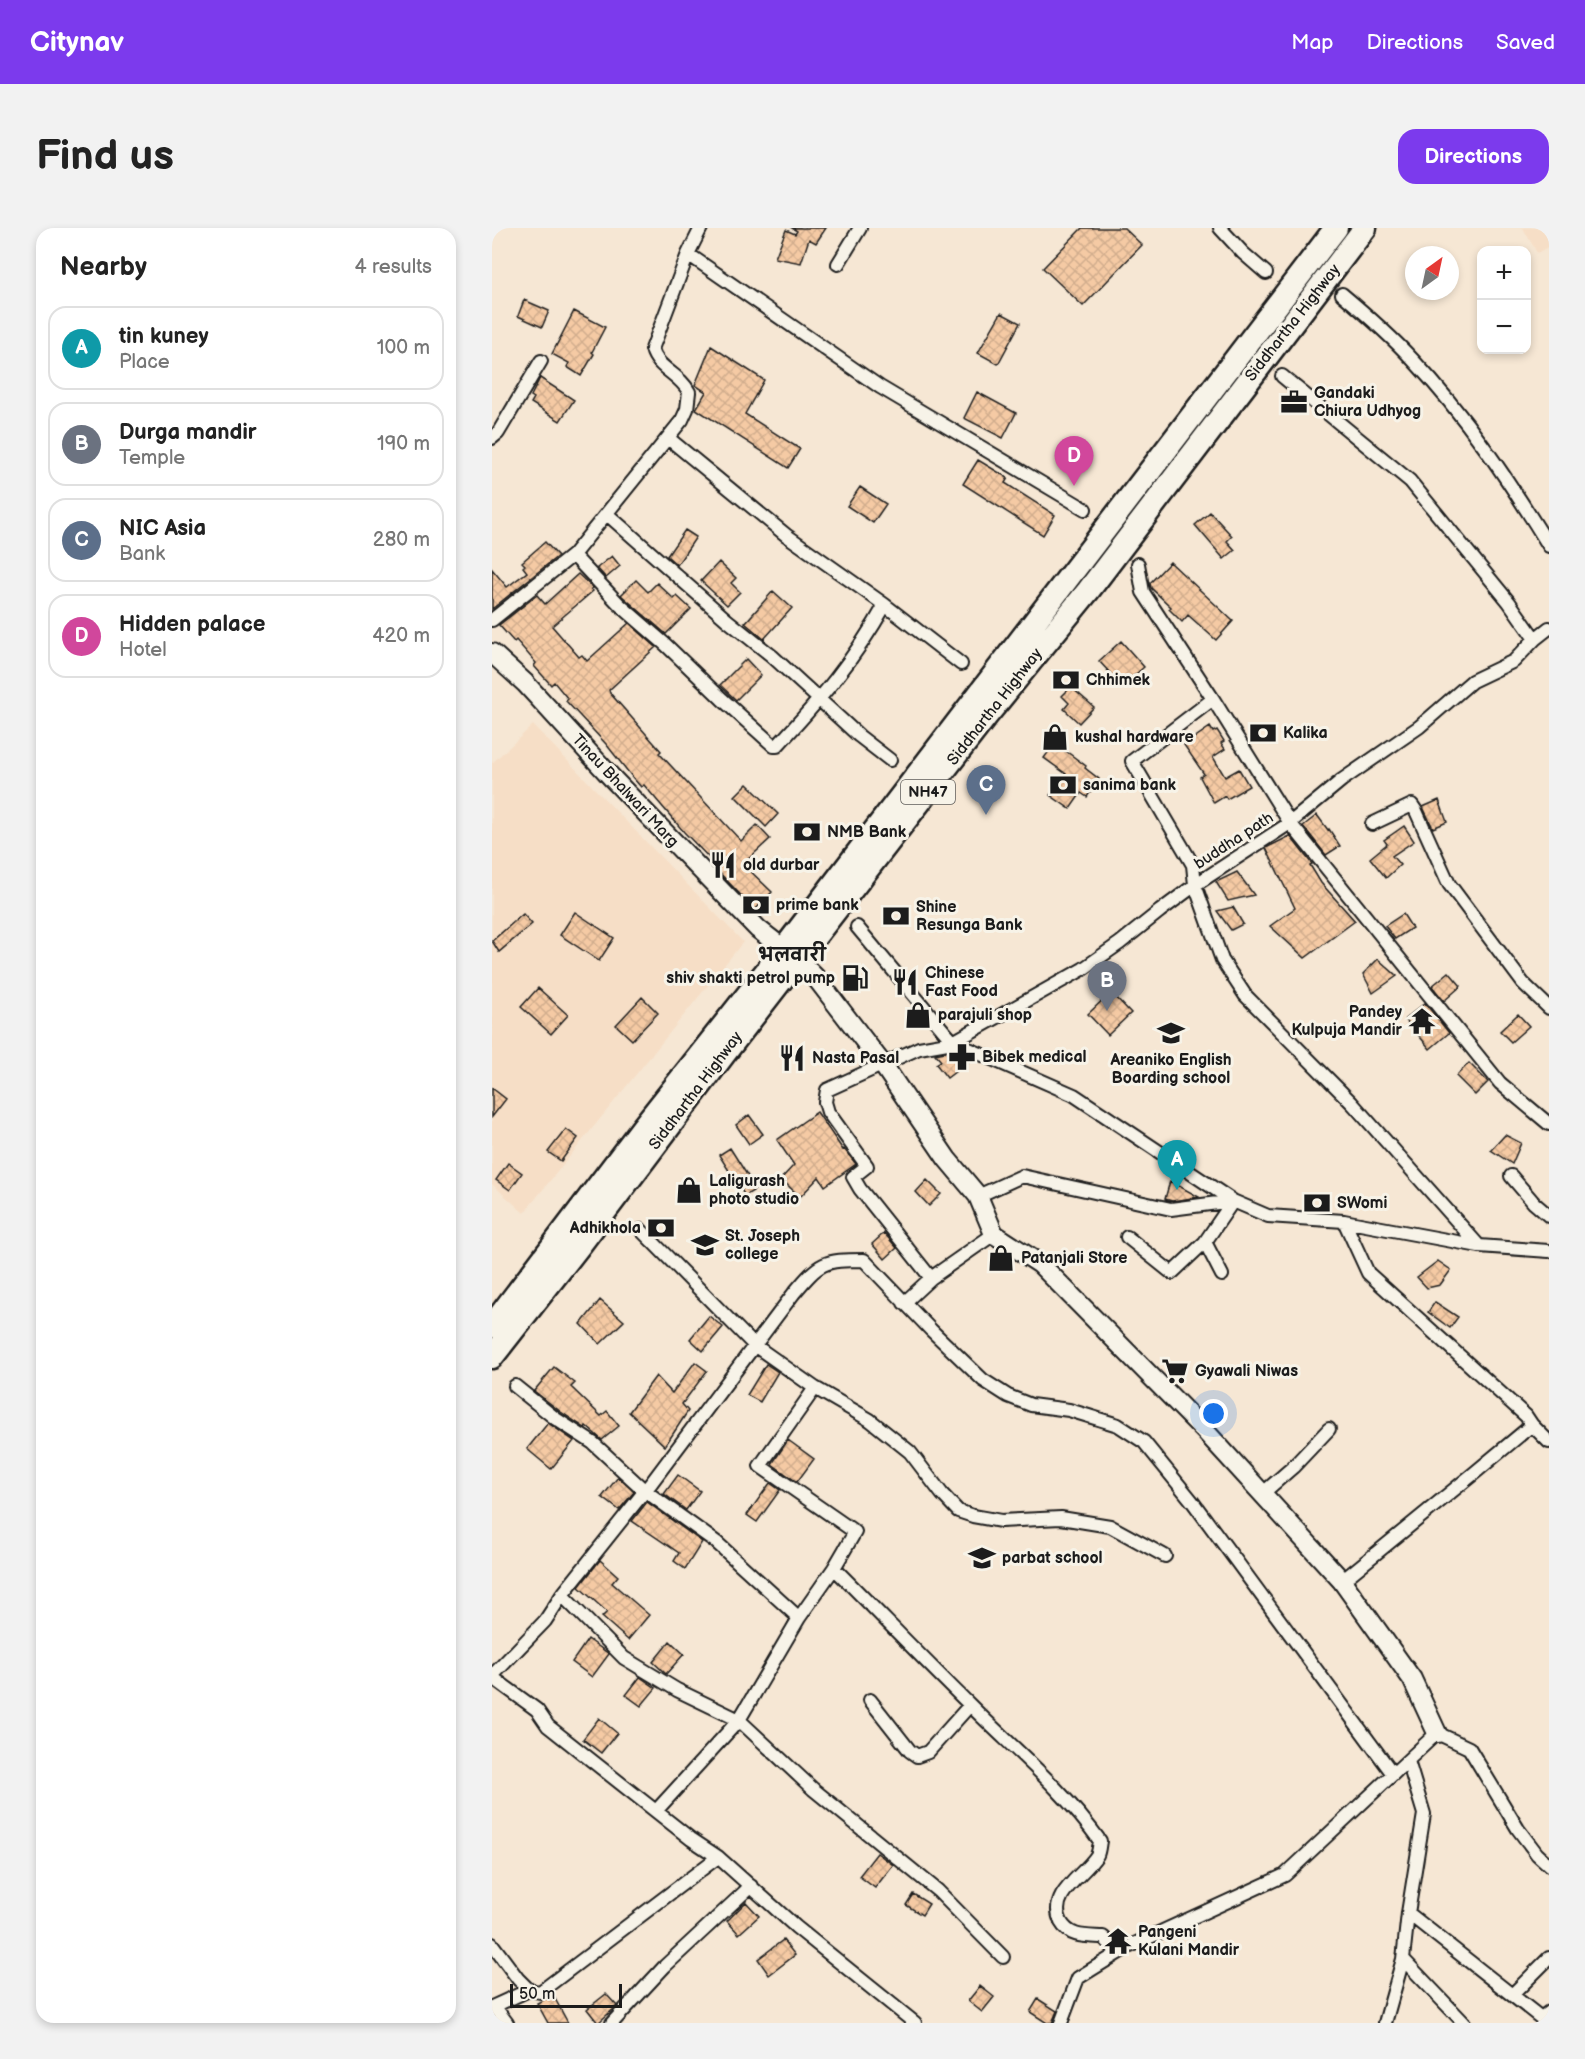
<!DOCTYPE html>
<meta charset="utf-8">
<style>
body{margin:0;font-family:"Balsamiq Sans","Playpen Sans Deva",sans-serif;background:#f2f2f2;color:#222}
.controls{position:absolute;right:18px;top:18px;display:grid;overflow:hidden;border-radius:12px;box-shadow:0 3px 9px #0003}
.controls button{width:54px;height:54px;display:grid;place-items:center;padding:0;border:0;border-bottom:2px solid #e0e0e0;background:#fff;color:#222;font:30px sans-serif}
.compass{position:absolute;left:913px;top:18px;width:54px;height:54px;border-radius:50%;background:#fff;box-shadow:0 3px 9px #0003;rotate:33deg}
.scale{position:absolute;left:18px;bottom:15px;width:112px;box-sizing:border-box;padding-left:6px;border:3px solid #1c1c1c;border-top:0;font-size:16px;line-height:21px;white-space:nowrap;color:#1c1c1c;-webkit-text-stroke:4px #f7f3e8;paint-order:stroke}
.you{position:absolute;left:722px;top:1186px;width:21px;height:21px;margin:-15px;border:4px solid #fff;border-radius:50%;background:#1a73e8;box-shadow:0 0 0 9px #1a73e833}
.badge{display:grid;place-items:center;width:39px;height:39px;border-radius:50%;background:#7c3aed;color:#fff;font-size:20px;font-weight:700}
.pin{position:absolute;translate:-50% -50px;filter:drop-shadow(0 2px 3px #0008)}
.pin::after{content:'';position:absolute;top:32px;width:21px;height:18px;background:inherit;clip-path:polygon(0 0,100% 0,50% 100%)}
.list{margin:0;padding:0;list-style:none}
h2{display:flex;justify-content:space-between;align-items:center;height:78px;margin:0;padding:0 24px;font-size:26px}
h2 small{font-size:20px;font-weight:400;color:#767676}
.list li{display:grid;grid-template-columns:39px 1fr auto;gap:18px;align-items:center;box-sizing:border-box;height:84px;margin:0 12px 12px;padding:0 12px;border:2px solid #e0e0e0;border-radius:18px}
.list b{display:block;font-size:22px;white-space:nowrap}
.list p{margin:0;font-size:20px;white-space:nowrap;color:#767676}
.list em{font-size:20px;font-style:normal;color:#767676}
.map{position:relative;flex:none;width:1057px;height:1795px;overflow:hidden;border-radius:18px}
header{display:flex;align-items:center;gap:36px;box-sizing:border-box;height:84px;padding:0 30px;background:#7c3aed;color:#fff}
header strong{font-size:28px}
nav{display:flex;gap:33px;margin-inline-start:auto;font-size:21px}
.intro{display:flex;align-items:center;justify-content:space-between;box-sizing:border-box;height:144px;padding:0 36px}
h1{margin:0;font-size:42px}
.button{padding:15px 27px;border-radius:18px;background:#7c3aed;color:#fff;font-size:21px;font-weight:700}
main{display:flex;gap:36px;padding:0 36px}
aside{flex:1;background:#fff;border-radius:18px;box-shadow:0 3px 9px #0003}
.map>svg:first-child{display:block}
</style>
<header>
<strong>Citynav</strong>
<nav><a>Map</a><a>Directions</a><a>Saved</a></nav>
</header>
<div class="intro"><h1>Find us</h1><a class="button">Directions</a></div>
<main>
<aside>
<h2>Nearby<small>4 results</small></h2>
<ul class="list">
<li><span class="badge" style="background:#0f9aa8">A</span><div><b>tin kuney</b><p>Place</p></div><em>100 m</em></li>
<li><span class="badge" style="background:#6b7280">B</span><div><b>Durga mandir</b><p>Temple</p></div><em>190 m</em></li>
<li><span class="badge" style="background:#5c6f8a">C</span><div><b>NIC Asia</b><p>Bank</p></div><em>280 m</em></li>
<li><span class="badge" style="background:#d1479c">D</span><div><b>Hidden palace</b><p>Hotel</p></div><em>420 m</em></li>
</ul>
</aside>
<div class="map">
<svg width="1057" height="1795" viewBox="0 0 1057 1795">
<defs>
<pattern id="building-cross-hatch" width="8" height="8" patternUnits="userSpaceOnUse" patternTransform="scale(1.5)"><rect width="8" height="8" fill="#f5caa4"/><path d="M0 0l8 8M0 8l8-8" fill="none" stroke="#d1ad8d"/></pattern>
</defs>
<rect width="100%" height="100%" fill="#f6e7d4"/>
<filter id="ink" filterUnits="userSpaceOnUse"><feTurbulence type="fractalNoise" baseFrequency=".0167" numOctaves="2"/><feDisplacementMap in="SourceGraphic" scale="12" xChannelSelector="R" yChannelSelector="G"/><feConvolveMatrix kernelMatrix="1 2 1 2 8 2 1 2 1" color-interpolation-filters="sRGB"/></filter>
<g filter="url(#ink)">
<path fill="#f6dec6" d="M1031,0H1057V18L1045,25Z
M41,497L251,714L32,985L0,956V535Z"/>
<path fill="url(#building-cross-hatch)" stroke="#1c1c1c" stroke-width="1.5" d="M300,0H334L324,15L317,11L309,35L283,30L294,2L303,6L305,3Z
M590,0H632L650,17L591,78L551,40Z
M32,72L57,83L50,99L26,88Z
M82,83L113,99L100,124L102,126L89,148L75,139L77,135L60,126Z
M509,85L528,95L506,136L486,125Z
M219,118L272,152L253,186L308,221L296,240L204,181L214,164L203,157Z
M48,150L82,172L68,193L39,175L42,170L39,168Z
M485,164L524,185L511,210L472,190Z
M486,232L516,250L513,255L563,287L551,307L471,256Z
M368,259L394,276L381,295L355,278Z
M718,284L740,308L735,313L743,322L732,331L703,297Z
M193,302L204,309L185,337L175,328Z
M53,314L66,328L0,381V341L15,359L35,344L31,339L33,337L30,334Z
M120,328L128,338L114,350L105,340Z
M227,334L244,350L239,355L248,364L235,377L209,353Z
M678,334L741,393L724,412L696,387L690,394L677,381L679,379L659,360L658,355Z
M86,346L101,360L99,361L101,363L60,398L87,429L90,427L95,433L137,395L164,419L117,462L118,465L169,523L167,525L249,613L265,597L278,611L251,636L280,664L263,682L222,639L224,637L192,604L152,557L149,559L141,550L114,516L74,473L76,471L62,454L59,457L42,438L44,435L24,412L22,414L7,397L45,367L53,376Z
M144,352L156,364L165,355L182,371L185,368L199,381L174,406L129,367Z
M281,363L300,380L272,411L253,395Z
M629,413L652,439L630,458L607,433Z
M254,431L269,447L244,472L228,457Z
M579,459L602,479L587,495L572,481L577,475L570,468Z
M718,499L721,504L725,502L732,513L729,515L733,521L721,529L733,549L747,541L757,558L735,571L733,568L722,575L708,549L712,546L692,517Z
M563,515L594,538L593,540L607,551L595,569L589,565L578,581L558,567L574,546L552,530Z
M255,556L286,586L274,599L243,568Z
M947,572L955,594L941,600L931,579Z
M825,587L836,602L837,601L848,618L834,627L811,598Z
M912,598L922,613L900,628L908,637L894,650L878,630L895,616L892,612Z
M798,608L820,636L818,637L829,655L863,693L813,730L778,698L803,680L774,620Z
M745,644L762,667L736,673L724,654Z
M741,679L751,696L739,702L725,683Z
M83,684L122,710L107,733L68,707Z
M31,686L40,696L7,724L0,713Z
M911,686L920,700L903,711L893,698Z
M886,731L905,748L881,765L871,746Z
M957,744L969,758L952,773L940,758Z
M46,760L76,787L59,806L29,779Z
M619,764L639,785L616,807L596,786Z
M150,769L166,785L140,812L124,797Z
M933,775L957,805L938,821L913,791Z
M1026,786L1037,798L1019,814L1008,803Z
M458,823L460,826L463,824L473,828L477,833L455,850L444,836L449,833L443,826Z
M977,835L996,854L983,867L964,848Z
M0,860L14,871L0,889Z
M325,884L351,922L352,921L364,936L333,958L327,949L308,969L289,951L302,937L285,912Z
M257,887L271,906L257,916L244,897Z
M74,901L86,910L69,933L56,924Z
M1013,907L1029,915L1020,936L999,922Z
M238,920L264,961L253,968L227,927Z
M16,935L30,945L18,962L4,952Z
M435,952L449,966L437,978L424,964Z
M678,953L707,969L680,973L673,971Z
M392,1005L405,1020L393,1031L380,1016Z
M946,1033L959,1042L948,1057L935,1060L925,1049Z
M108,1072L132,1093L108,1116L89,1096Z
M943,1074L966,1089L958,1100L936,1084Z
M217,1088L231,1099L211,1123L198,1111Z
M203,1134L215,1143L190,1176L196,1183L173,1218L137,1184L164,1148L180,1165Z
M274,1136L286,1144L268,1174L255,1167Z
M62,1139L83,1155L79,1159L109,1188L115,1183L127,1198L110,1212L94,1198L93,1200L69,1184L42,1163Z
M56,1195L82,1213L59,1241L35,1221Z
M296,1212L322,1231L305,1254L280,1236Z
M186,1247L208,1263L194,1282L172,1266Z
M126,1249L142,1264L127,1282L110,1269Z
M278,1255L288,1262L265,1294L255,1287Z
M155,1274L210,1314L193,1341L182,1333L187,1325L140,1293Z
M108,1332L126,1348L120,1355L157,1387L136,1412L110,1389L115,1384L87,1359Z
M96,1411L117,1426L100,1449L80,1434Z
M178,1413L192,1426L174,1446L161,1434Z
M148,1449L164,1460L149,1478L134,1467Z
M107,1490L125,1505L109,1525L91,1511Z
M385,1625L401,1637L383,1660L367,1648Z
M421,1666L437,1676L430,1687L414,1677Z
M254,1674L267,1688L247,1706L235,1693Z
M291,1712L303,1727L277,1747L266,1731Z
M488,1758L502,1769L490,1784L476,1773Z
M114,1766L125,1778L106,1795L95,1781Z
M61,1767L76,1795H56L45,1775Z
M546,1771L565,1783L560,1795H555L538,1784Z"/>
<g fill="none" stroke-linecap="round" stroke-linejoin="round">
<defs>
<path id="street" d="M728,0L751,25L774,45
M196,26L388,159L593,281
M346,36L368,0
M850,66C875,87 899,108 921,132C974,188 1017,253 1057,318
M790,148L918,253L1017,374L1043,411
M0,210L6,205L49,133
M176,210L294,307L393,377L469,436
M115,286L235,392L280,428L367,508L398,532
M81,327L128,377L174,417L230,471L282,518H285C327,473 363,431 393,377
M646,336L651,364L721,471L798,595L1008,855L1057,896
M0,392L81,327L190,192L195,181L197,164C188,146 165,141 160,121L196,26L209,0
M721,471L640,533L701,637L703,657L730,732L753,767L860,875L987,1018
M880,596L920,577L924,583L957,656L1031,755L1057,780
M365,699L461,814L582,867L741,973L713,1014L680,1045L635,1009
M1019,948L1042,975L1057,988
M486,968L530,948L679,981L741,973L776,988L852,993L987,1018L1057,1023
M149,1002L262,1117L323,1160L378,1192L418,1224L450,1266L466,1283L481,1288L509,1293L569,1290L618,1298L673,1328
M713,1014L730,1047
M439,1050L368,961L361,949L375,938L336,884L333,874L335,862L427,820L461,814L591,741L628,715L668,683L703,657L798,595L850,552L927,499L980,453L1022,433L1043,411L1057,400
M412,1075L439,1050L502,1006
M23,1158L64,1191L101,1215L152,1262L224,1314L307,1390L247,1492L321,1561L446,1663L511,1729
M1040,1197L1057,1214
M770,1266L801,1239L837,1201
M342,1340C388,1386 432,1432 478,1477C523,1522 571,1561 608,1613C607,1618 607,1623 605,1627C593,1647 555,1666 569,1694C578,1710 594,1708 611,1709L621,1719L623,1726
M850,1353L980,1247L1040,1197L1034,1188L876,1045L852,993
M70,1367L132,1430L185,1462L247,1492L164,1583
M307,1390L342,1340L363,1304L268,1238L323,1160
M0,1448L53,1393L70,1367L160,1254L302,1065C328,1034 331,1032 372,1032L439,1102L491,1152L516,1168L539,1177L577,1182L626,1197L652,1214L700,1273L901,1546
M0,1449L45,1482L56,1498L199,1611L226,1629L304,1699L423,1795
M378,1472L418,1523L425,1528L436,1524L478,1477
M916,1685L1049,1790L1057,1784
M0,1716L26,1751L37,1762L0,1779
M911,1731L972,1795
M37,1762L48,1764L226,1629
M1020,1767L1057,1730
M2,1778L15,1795
M120,1795L173,1738L259,1658
M569,1795L586,1750L636,1719L793,1647L945,1505L977,1520L1026,1601L1045,1626L1057,1637
M893,1795L911,1731L916,1685L932,1586L916,1533"/>
<path id="secondary" d="M0,425L33,455L121,551L266,701L306,732L325,751L391,837L455,931L486,968L502,1006L548,1036L713,1203L850,1353L920,1451L945,1505"/>
<path id="highway" d="M0,1098L151,899L292,721L844,0
M0,1129L87,1018L232,826L495,487L596,363L873,0"/>
</defs>
<use href="#street" stroke="#1c1c1c" stroke-width="16"/>
<use href="#secondary" stroke="#1c1c1c" stroke-width="22"/>
<use href="#highway" stroke="#1c1c1c" stroke-width="27"/>
<use href="#street" stroke="#f7f3e8" stroke-width="12"/>
<use href="#secondary" stroke="#f7f3e8" stroke-width="18"/>
<use href="#highway" stroke="#f7f3e8" stroke-width="22"/>
</g>
</g>
<defs>
<symbol id="office-bare" viewBox="-9 -9 18 18"><path d="M-6-3h4V-5.5h4V-3h4V5H-6ZM-1-4.5V-3h2v-1.5ZM-6 0V1H6V0Z" fill="#1c1c1c" stroke="#f7f3e8" stroke-width="2.5" paint-order="stroke"/></symbol>
<symbol id="bank-bare" viewBox="-9 -9 18 18"><path d="M-6-4H6V4H-6ZM0-2.3a2.3 2.3 0 1 0 0 4.6a2.3 2.3 0 1 0 0-4.6Z" fill="#1c1c1c" stroke="#f7f3e8" stroke-width="2.5" paint-order="stroke"/></symbol>
<symbol id="shop-bare" viewBox="-9 -9 18 18"><path d="M-5-2.5h2.3a2.7 3.5 0 0 1 5.4 0H5L5.5 6h-11ZM-1.5-2.5h3a1.5 2.3 0 0 0-3 0Z" fill="#1c1c1c" stroke="#f7f3e8" stroke-width="2.5" paint-order="stroke"/></symbol>
<symbol id="restaurant-bare" viewBox="-9 -9 18 18"><path d="M-5-6h1v4h1v-4h1v4h1v-4h1v5L-1.5 .5V6h-2V.5L-5-1ZM5-6V6H3V1.5H1.5Q1.5-4 5-6Z" fill="#1c1c1c" stroke="#f7f3e8" stroke-width="2.5" paint-order="stroke"/></symbol>
<symbol id="fuel-bare" viewBox="-9 -9 18 18"><path d="M-5.5-6h7V0h2V4h1.3V-2.5L3-4.5l.8-.8L6-3V5H2.5V1h-1V6h-7ZM-4.2-4.7v3.2H.2V-4.7Z" fill="#1c1c1c" stroke="#f7f3e8" stroke-width="2.5" paint-order="stroke"/></symbol>
<symbol id="temple-bare" viewBox="-9 -9 18 18"><path d="M0-6L5-2H3V0L6.5 2.5H4V6H1.5V3h-3V6H-4V2.5H-6.5L-3 0V-2H-5Z" fill="#1c1c1c" stroke="#f7f3e8" stroke-width="2.5" paint-order="stroke"/></symbol>
<symbol id="school-bare" viewBox="-9 -9 18 18"><path d="M0-5L7-2L0 1L-7-2ZM-4 1L0 2.5L4 1V4Q0 6-4 4Z" fill="#1c1c1c" stroke="#f7f3e8" stroke-width="2.5" paint-order="stroke"/></symbol>
<symbol id="pharmacy-bare" viewBox="-9 -9 18 18"><path d="M-2-6h4v4h4v4h-4v4h-4v-4h-4v-4h4Z" fill="#1c1c1c" stroke="#f7f3e8" stroke-width="2.5" paint-order="stroke"/></symbol>
<symbol id="supermarket-bare" viewBox="-9 -9 18 18"><path d="M-6-5.5h2.5l.6 2H6L4.5 2H-2.5L-4.4-4H-6ZM-1.5 3.2a1.3 1.3 0 1 0 .1 0ZM3 3.2a1.3 1.3 0 1 0 .1 0Z" fill="#1c1c1c" stroke="#f7f3e8" stroke-width="2.5" paint-order="stroke"/></symbol>
</defs>
<g fill-rule="evenodd">
<use href="#office-bare" x="783" y="155" width="38" height="38"/>
<use href="#bank-bare" x="555" y="433" width="38" height="38"/>
<use href="#bank-bare" x="752" y="486" width="38" height="38"/>
<use href="#shop-bare" x="544" y="490" width="38" height="38"/>
<use href="#bank-bare" x="552" y="538" width="38" height="38"/>
<use href="#bank-bare" x="296" y="585" width="38" height="38"/>
<use href="#restaurant-bare" x="212" y="618" width="38" height="38"/>
<use href="#bank-bare" x="245" y="658" width="38" height="38"/>
<use href="#bank-bare" x="385" y="669" width="38" height="38"/>
<use href="#fuel-bare" x="344" y="731" width="38" height="38"/>
<use href="#restaurant-bare" x="394" y="735" width="38" height="38"/>
<use href="#shop-bare" x="407" y="768" width="38" height="38"/>
<use href="#temple-bare" x="911" y="774" width="38" height="38"/>
<use href="#school-bare" x="660" y="786" width="38" height="38"/>
<use href="#pharmacy-bare" x="451" y="810" width="38" height="38"/>
<use href="#restaurant-bare" x="281" y="811" width="38" height="38"/>
<use href="#shop-bare" x="178" y="943" width="38" height="38"/>
<use href="#bank-bare" x="806" y="956" width="38" height="38"/>
<use href="#bank-bare" x="150" y="981" width="38" height="38"/>
<use href="#school-bare" x="194" y="998" width="38" height="38"/>
<use href="#shop-bare" x="490" y="1011" width="38" height="38"/>
<use href="#supermarket-bare" x="664" y="1124" width="38" height="38"/>
<use href="#school-bare" x="471" y="1311" width="38" height="38"/>
<use href="#temple-bare" x="607" y="1694" width="38" height="38"/>
</g>
<g text-anchor="middle" dominant-baseline="central" stroke-width="6" stroke-linejoin="round" paint-order="stroke">
<rect fill="#f7f3e8" stroke="#5e5c59" stroke-width="1.5" x="409" y="552" width="54" height="24" rx="4.5"/>
<g font-size="15" font-weight="bold" fill="#1c1c1c">
<text x="436" y="564">NH47</text>
</g>
<g font-size="16" fill="#1c1c1c" stroke="#f7f3e8">
<text transform="translate(801 95) rotate(-52)">Siddhartha Highway</text>
<text transform="translate(503 479) rotate(-52)">Siddhartha Highway</text>
<text transform="translate(133 563) rotate(47)">Tinau Bhalwari Marg</text>
<text transform="translate(742 613) rotate(-33)">buddha path</text>
<text transform="translate(204 863) rotate(-53)">Siddhartha Highway</text>
</g>
<g font-size="16" font-weight="bold" fill="#1c1c1c" stroke="#f7f3e8" text-anchor="start">
<text x="822" y="165">Gandaki<tspan x="822" dy="18">Chiura Udhyog</tspan></text>
<text x="594" y="452">Chhimek</text>
<text x="791" y="505">Kalika</text>
<text x="583" y="509">kushal hardware</text>
<text x="591" y="557">sanima bank</text>
<text x="335" y="604">NMB Bank</text>
<text x="251" y="637">old durbar</text>
<text x="284" y="677">prime bank</text>
<text x="424" y="679">Shine<tspan x="424" dy="18">Resunga Bank</tspan></text>
<text x="433" y="745">Chinese<tspan x="433" dy="18">Fast Food</tspan></text>
<text x="343" y="750" text-anchor="end">shiv shakti petrol pump</text>
<text x="910" y="784" text-anchor="end">Pandey<tspan x="910" dy="18">Kulpuja Mandir</tspan></text>
<text x="446" y="787">parajuli shop</text>
<text x="490" y="829">Bibek medical</text>
<text x="320" y="830">Nasta Pasal</text>
<text x="679" y="832" text-anchor="middle">Areaniko English<tspan x="679" dy="18">Boarding school</tspan></text>
<text x="217" y="953">Laligurash<tspan x="217" dy="18">photo studio</tspan></text>
<text x="845" y="975">SWomi</text>
<text x="149" y="1000" text-anchor="end">Adhikhola</text>
<text x="233" y="1008">St. Joseph<tspan x="233" dy="18">college</tspan></text>
<text x="529" y="1030">Patanjali Store</text>
<text x="703" y="1143">Gyawali Niwas</text>
<text x="510" y="1330">parbat school</text>
<text x="646" y="1704">Pangeni<tspan x="646" dy="18">Kulani Mandir</tspan></text>
</g>
<g font-size="18" font-weight="bold" fill="#1c1c1c" stroke="#f7f3e8">
<text x="300" y="727">भलवारी</text>
</g>
</g>
</svg>
<div class="controls">
<button>+</button>
<button>−</button>
</div>
<svg class="compass" viewBox="-18 -18 36 36"><path d="M0-13l5 13h-10z" fill="#e53935"/><path d="M0 13l5-13h-10z" fill="#767676"/></svg>
<div class="scale">50 m</div>
<div class="you"></div>
<div class="pin badge" style="left:685px;top:962px;background:#0f9aa8">A</div>
<div class="pin badge" style="left:615px;top:783px;background:#6b7280">B</div>
<div class="pin badge" style="left:494px;top:587px;background:#5c6f8a">C</div>
<div class="pin badge" style="left:582px;top:258px;background:#d1479c">D</div>
</div>
</main>
